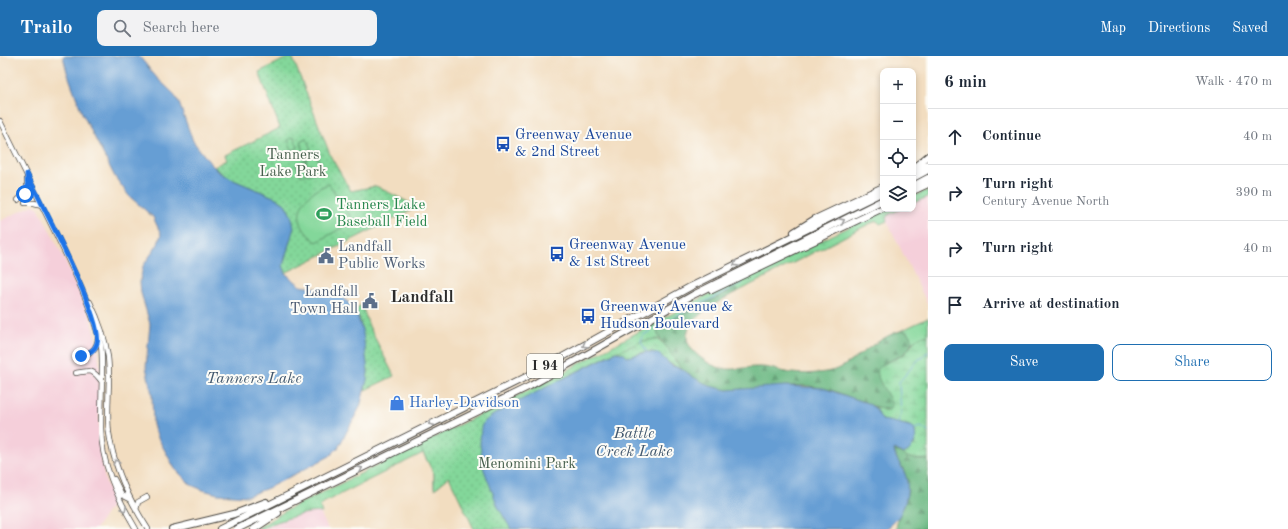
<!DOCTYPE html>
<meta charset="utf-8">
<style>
body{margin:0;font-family:"Old Standard TT",serif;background:#f2f2f3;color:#1f2937}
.controls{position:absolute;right:12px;top:12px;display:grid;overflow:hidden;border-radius:8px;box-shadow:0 2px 6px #0003}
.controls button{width:36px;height:36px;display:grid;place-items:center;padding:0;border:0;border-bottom:1px solid #e0e1e3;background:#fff;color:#1f2937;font:20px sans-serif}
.stop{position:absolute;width:12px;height:12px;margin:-9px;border:3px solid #1a73e8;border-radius:50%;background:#fff}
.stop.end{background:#1a73e8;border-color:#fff;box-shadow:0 1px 4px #0008}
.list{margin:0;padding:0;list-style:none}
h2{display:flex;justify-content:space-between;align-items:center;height:52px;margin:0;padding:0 16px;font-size:17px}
h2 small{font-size:13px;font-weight:400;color:#747a83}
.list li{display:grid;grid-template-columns:26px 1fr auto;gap:12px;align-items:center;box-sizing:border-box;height:56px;padding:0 16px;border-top:1px solid #e0e1e3}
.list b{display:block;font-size:15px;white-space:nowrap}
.list p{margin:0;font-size:13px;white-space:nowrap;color:#747a83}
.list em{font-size:13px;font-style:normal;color:#747a83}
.actions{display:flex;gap:8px;padding:12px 16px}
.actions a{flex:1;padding:9px 0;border:1px solid #1f6fb2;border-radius:8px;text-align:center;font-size:14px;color:#1f6fb2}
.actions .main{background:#1f6fb2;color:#fff}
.icon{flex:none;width:22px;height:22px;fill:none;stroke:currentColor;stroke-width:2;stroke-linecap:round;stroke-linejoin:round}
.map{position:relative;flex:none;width:928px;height:473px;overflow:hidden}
header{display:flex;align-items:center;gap:24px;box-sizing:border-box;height:56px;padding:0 20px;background:#1f6fb2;color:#fff}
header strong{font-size:19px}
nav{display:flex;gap:22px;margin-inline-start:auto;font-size:14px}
.search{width:280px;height:36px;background:#f2f2f3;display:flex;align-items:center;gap:10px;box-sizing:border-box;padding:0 14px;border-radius:8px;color:#747a83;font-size:15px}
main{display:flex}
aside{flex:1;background:#fff}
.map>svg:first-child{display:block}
</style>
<header>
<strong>Trailo</strong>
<div class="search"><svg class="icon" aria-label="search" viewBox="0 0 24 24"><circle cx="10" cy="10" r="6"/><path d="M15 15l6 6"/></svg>Search here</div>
<nav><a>Map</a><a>Directions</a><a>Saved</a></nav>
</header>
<main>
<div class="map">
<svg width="928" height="473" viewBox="0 0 928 473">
<defs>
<pattern id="grass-tufts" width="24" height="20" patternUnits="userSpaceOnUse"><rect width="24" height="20" fill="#83d79a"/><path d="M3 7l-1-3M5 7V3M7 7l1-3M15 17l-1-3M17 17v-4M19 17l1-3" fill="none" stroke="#71b985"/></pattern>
<pattern id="forest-firs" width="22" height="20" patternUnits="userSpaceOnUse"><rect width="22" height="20" fill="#6ab882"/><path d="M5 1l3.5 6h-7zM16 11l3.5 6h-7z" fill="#57966b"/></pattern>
<pattern id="wetland-marsh" width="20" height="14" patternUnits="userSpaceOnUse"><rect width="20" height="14" fill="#83d79a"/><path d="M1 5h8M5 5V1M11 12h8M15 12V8" fill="none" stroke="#71b985"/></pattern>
<pattern id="park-dots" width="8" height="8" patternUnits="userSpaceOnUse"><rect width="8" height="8" fill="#83d79a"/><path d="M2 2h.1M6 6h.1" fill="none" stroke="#71b985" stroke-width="1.8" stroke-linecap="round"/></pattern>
</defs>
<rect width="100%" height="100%" fill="#fdfcf7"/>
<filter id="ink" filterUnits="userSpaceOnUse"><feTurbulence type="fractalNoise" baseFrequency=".025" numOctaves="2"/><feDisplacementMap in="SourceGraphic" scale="8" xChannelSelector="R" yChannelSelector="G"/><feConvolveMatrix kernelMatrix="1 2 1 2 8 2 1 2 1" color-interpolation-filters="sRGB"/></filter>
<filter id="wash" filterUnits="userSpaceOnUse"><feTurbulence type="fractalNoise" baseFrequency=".012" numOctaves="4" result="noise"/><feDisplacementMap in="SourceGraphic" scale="16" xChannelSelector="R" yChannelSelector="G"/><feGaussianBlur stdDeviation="0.9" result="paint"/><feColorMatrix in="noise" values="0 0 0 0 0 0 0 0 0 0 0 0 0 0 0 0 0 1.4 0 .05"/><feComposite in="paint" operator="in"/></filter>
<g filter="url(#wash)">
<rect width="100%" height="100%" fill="#f2ddc0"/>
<path fill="#f5cfda" d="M928,134V249L887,165L883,167L887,153H913V140Z
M33,149L38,151L64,202L91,263L98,294L100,312L99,386L105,424L114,445L96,473H0V165Z
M313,442L328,473H256Z"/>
<path fill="url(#grass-tufts)" stroke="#578162" d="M928,134V141L913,147V140Z
M887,153H900L888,159L886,162L887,165L880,168L877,165L869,168L735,237L737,234H733L669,265L658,272L660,282L662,285L659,283L643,285L625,294L613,297L550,329L474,473L455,411L436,432H434V418L423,397L323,447L320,451L322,457C309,454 286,463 274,467C267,470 264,473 256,473L285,455L534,332L705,240Z
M928,262V280C922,279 915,284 911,288L912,286L907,276H898Z"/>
<path fill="url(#forest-firs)" stroke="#4a7256" d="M735,233L737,234L736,236C709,251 659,276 707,306C728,319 740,310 762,311C771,311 778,315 786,316C799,319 827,318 840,312C853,305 891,272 905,275C909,277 911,281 912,285C909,300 893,302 882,309L892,348L891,353C883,356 845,339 834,335C828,333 822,332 816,331C782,325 740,342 709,330C686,320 678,310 665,289C663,286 660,283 658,279L657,275L664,267Z
M895,393C905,401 915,404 928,403V473H896L897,467L908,435L904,414L898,406L894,394Z"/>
<path fill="url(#wetland-marsh)" stroke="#578162" d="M922,280H928V403C916,404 909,403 899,396L901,397L914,389L915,378L911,370L882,364L873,351L886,354L891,353L892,350C890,338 875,325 878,313C885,305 896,304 904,298C912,292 911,285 922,280Z
M655,283C666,284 673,304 681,312C668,310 664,299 653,296C644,294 635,300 627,301L623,297L617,296L643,285Z"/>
<path fill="url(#park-dots)" stroke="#578162" d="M291,0H292L331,101L351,135L376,130L418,151L285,217L283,209L289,189L288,154L285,148L276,142L231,123L214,111L227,104L225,99L280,72L259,16Z
M362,249L369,270L394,320L365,334L368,316L367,308L361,270L359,261L354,253Z
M557,320L632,473H474L449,421L436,432H434V418L419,389Z"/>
<path fill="#83d79a" stroke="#578162" d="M294,81L298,92L292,94L288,84Z
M306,82L311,93L304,96L300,85Z
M316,98L322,114L308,119L305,113L311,110L314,115L311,108L305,111L302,105L305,104L307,108L306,103Z
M301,107L306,118L301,120L296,109Z
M329,128L352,163V166L317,186C287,166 299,138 329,128Z"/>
<path fill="#669ed4" stroke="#486480" d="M63,0H139L157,22L173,37L179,47L193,85L210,107L218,115L231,123L276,142L285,148L291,159L294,171L283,209L286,218L301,230L329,234L341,240L348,246L357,258L363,277L368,316L367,324L360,351L338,392L330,400L268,432L247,440L218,438L203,434L191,429L175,413L158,382L153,369L152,338L146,311L150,268L141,237L140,226L143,210L158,188L161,178L153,161L129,140L115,121L82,57L67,16Z
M616,296L623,297L627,301L647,296L658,297L672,310L681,312L693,321L710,330L727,334L785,330L823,332L867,347L875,352L882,364L894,366L913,371C919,381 914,394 903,398L895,393L894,394C895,402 900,407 903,414C911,427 907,447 899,460C896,465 891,469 886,473H511L498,451L484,414L480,388L481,371L483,367L490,361L509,350Z"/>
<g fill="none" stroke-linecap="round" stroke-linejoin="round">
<path stroke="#669ed4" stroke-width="1" d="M647,296L641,286L642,280L672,262L743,227
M899,367L901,357L899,326L919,303L924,301L926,297L928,296
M914,373L921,371L928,376"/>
</g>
</g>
<g filter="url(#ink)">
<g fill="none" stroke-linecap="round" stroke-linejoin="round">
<defs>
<path id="secondary" d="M0,65C18,102 36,138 54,174C72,211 91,249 101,289C102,296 102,304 102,310C102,330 101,349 101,368C100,406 117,441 136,473
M18,144L27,135V122
M25,147H34L42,149
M90,246C99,264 105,281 108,301C111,326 106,352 109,377C114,412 129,444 148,473
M81,300C91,297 96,294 98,283
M76,317C90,314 93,313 102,326
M114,423L122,439L130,443
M136,454L138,446L147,441"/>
<path id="highway" d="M913,112L928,100
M915,114L928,108
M913,122L928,114
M913,130L928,122
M913,135L928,128
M794,176L815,163L883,131
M712,234L883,152
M172,473L234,458L266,446
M220,473L526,321L690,231L883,136
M237,473L530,330L693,239L883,144
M254,473L278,457"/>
</defs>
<use href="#secondary" stroke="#494641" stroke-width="6"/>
<use href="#highway" stroke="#494641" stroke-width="8"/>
<use href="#secondary" stroke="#fff" stroke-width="4.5"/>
<use href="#highway" stroke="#fff" stroke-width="6"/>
</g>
<defs><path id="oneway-chevron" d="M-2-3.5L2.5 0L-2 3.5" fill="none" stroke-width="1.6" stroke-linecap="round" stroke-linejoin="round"/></defs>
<g stroke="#a0a0a0">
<use href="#oneway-chevron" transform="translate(842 165) rotate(-27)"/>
<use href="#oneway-chevron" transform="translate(736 208) rotate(154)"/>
<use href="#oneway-chevron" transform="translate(585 289) rotate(151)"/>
<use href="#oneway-chevron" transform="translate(431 367) rotate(153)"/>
<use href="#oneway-chevron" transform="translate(116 406) rotate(-105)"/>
<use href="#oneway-chevron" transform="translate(360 413) rotate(-26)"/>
<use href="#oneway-chevron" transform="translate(124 453) rotate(63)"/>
</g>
</g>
<g fill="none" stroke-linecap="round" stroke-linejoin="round" filter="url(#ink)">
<path stroke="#1a73e8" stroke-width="5" d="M25,138L28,132L27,118C40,145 104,265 97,287C95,295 88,297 81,300"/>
</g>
<defs>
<symbol id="bus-bare" viewBox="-9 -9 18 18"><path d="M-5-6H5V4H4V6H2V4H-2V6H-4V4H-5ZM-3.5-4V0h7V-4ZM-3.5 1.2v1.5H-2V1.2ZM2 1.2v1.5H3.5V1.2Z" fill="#1a4fb4" stroke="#fdfcf7" stroke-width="2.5" paint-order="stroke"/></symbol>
<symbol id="stadium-bare" viewBox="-9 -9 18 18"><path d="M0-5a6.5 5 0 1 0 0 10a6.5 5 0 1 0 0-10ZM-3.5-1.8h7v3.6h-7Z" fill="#2e9e5b" stroke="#fdfcf7" stroke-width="2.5" paint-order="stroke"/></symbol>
<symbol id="civic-bare" viewBox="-9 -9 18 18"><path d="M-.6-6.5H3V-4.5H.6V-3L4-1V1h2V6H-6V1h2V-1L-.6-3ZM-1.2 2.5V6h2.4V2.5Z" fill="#5c6f8a" stroke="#fdfcf7" stroke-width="2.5" paint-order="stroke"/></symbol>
<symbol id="shop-bare" viewBox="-9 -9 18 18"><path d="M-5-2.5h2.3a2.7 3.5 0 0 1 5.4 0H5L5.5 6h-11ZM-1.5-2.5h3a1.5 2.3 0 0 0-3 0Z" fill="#3f7fe0" stroke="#fdfcf7" stroke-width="2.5" paint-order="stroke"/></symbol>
</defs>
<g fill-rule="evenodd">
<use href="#bus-bare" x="492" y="77" width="22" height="22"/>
<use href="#stadium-bare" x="313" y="147" width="22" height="22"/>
<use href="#bus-bare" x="546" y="187" width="22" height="22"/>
<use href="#civic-bare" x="315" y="189" width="22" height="22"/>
<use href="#civic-bare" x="359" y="234" width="22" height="22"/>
<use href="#bus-bare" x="577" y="249" width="22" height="22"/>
<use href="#shop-bare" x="386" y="336" width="22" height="22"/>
</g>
<g text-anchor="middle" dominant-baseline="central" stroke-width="4" stroke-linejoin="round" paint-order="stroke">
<rect fill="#fdfcf7" stroke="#6a6a68" stroke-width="1" x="527" y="298" width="36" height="24" rx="3"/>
<g font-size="14" font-weight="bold" fill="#2b2b2b">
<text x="545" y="310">I 94</text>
</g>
<g font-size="15" fill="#164399" stroke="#fdfcf7" text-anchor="start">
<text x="515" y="79">Greenway Avenue<tspan x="515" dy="17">&amp; 2nd Street</tspan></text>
<text x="569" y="189">Greenway Avenue<tspan x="569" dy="17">&amp; 1st Street</tspan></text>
<text x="600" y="251">Greenway Avenue &amp;<tspan x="600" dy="17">Hudson Boulevard</tspan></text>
</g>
<g font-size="15" fill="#455f4c" stroke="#fdfcf7">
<text x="293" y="99">Tanners<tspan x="293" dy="17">Lake Park</tspan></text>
<text x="527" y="408">Menomini Park</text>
</g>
<g font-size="15" fill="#27864d" stroke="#fdfcf7" text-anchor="start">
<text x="336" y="149">Tanners Lake<tspan x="336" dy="17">Baseball Field</tspan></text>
</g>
<g font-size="15" fill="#4e5e75" stroke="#fdfcf7" text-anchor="start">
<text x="338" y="191">Landfall<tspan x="338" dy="17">Public Works</tspan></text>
<text x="358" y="236" text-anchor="end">Landfall<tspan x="358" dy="17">Town Hall</tspan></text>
</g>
<g font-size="15" fill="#366cbe" stroke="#fdfcf7" text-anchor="start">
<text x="409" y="347">Harley-Davidson</text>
</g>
<g font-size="16" font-style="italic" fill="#43596f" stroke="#fdfcf7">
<text x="254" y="323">Tanners Lake</text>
<text x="634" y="378">Battle<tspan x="634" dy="18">Creek Lake</tspan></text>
</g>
<g font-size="17" font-weight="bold" fill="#2b2b2b" stroke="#fdfcf7">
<text x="422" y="241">Landfall</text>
</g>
</g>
</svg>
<div class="controls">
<button>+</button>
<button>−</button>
<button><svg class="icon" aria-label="locate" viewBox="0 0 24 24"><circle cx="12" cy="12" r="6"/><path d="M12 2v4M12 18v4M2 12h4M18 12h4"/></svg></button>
<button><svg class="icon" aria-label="layers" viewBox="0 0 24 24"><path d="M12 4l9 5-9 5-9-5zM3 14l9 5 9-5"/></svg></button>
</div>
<div class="stop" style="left:25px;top:138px"></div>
<div class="stop end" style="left:81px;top:300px"></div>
</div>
<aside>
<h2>6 min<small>Walk · 470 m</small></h2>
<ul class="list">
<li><svg class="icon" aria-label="ahead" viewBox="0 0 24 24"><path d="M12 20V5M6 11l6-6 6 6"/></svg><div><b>Continue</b></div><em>40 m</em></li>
<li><svg class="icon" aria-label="right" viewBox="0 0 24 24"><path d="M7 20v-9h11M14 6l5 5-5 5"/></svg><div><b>Turn right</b><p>Century Avenue North</p></div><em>390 m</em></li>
<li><svg class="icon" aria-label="right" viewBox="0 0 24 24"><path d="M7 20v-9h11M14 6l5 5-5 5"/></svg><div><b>Turn right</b></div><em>40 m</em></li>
<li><svg class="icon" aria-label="arrive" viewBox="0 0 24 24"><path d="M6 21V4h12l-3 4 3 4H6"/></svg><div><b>Arrive at destination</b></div></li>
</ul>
<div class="actions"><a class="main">Save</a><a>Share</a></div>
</aside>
</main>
